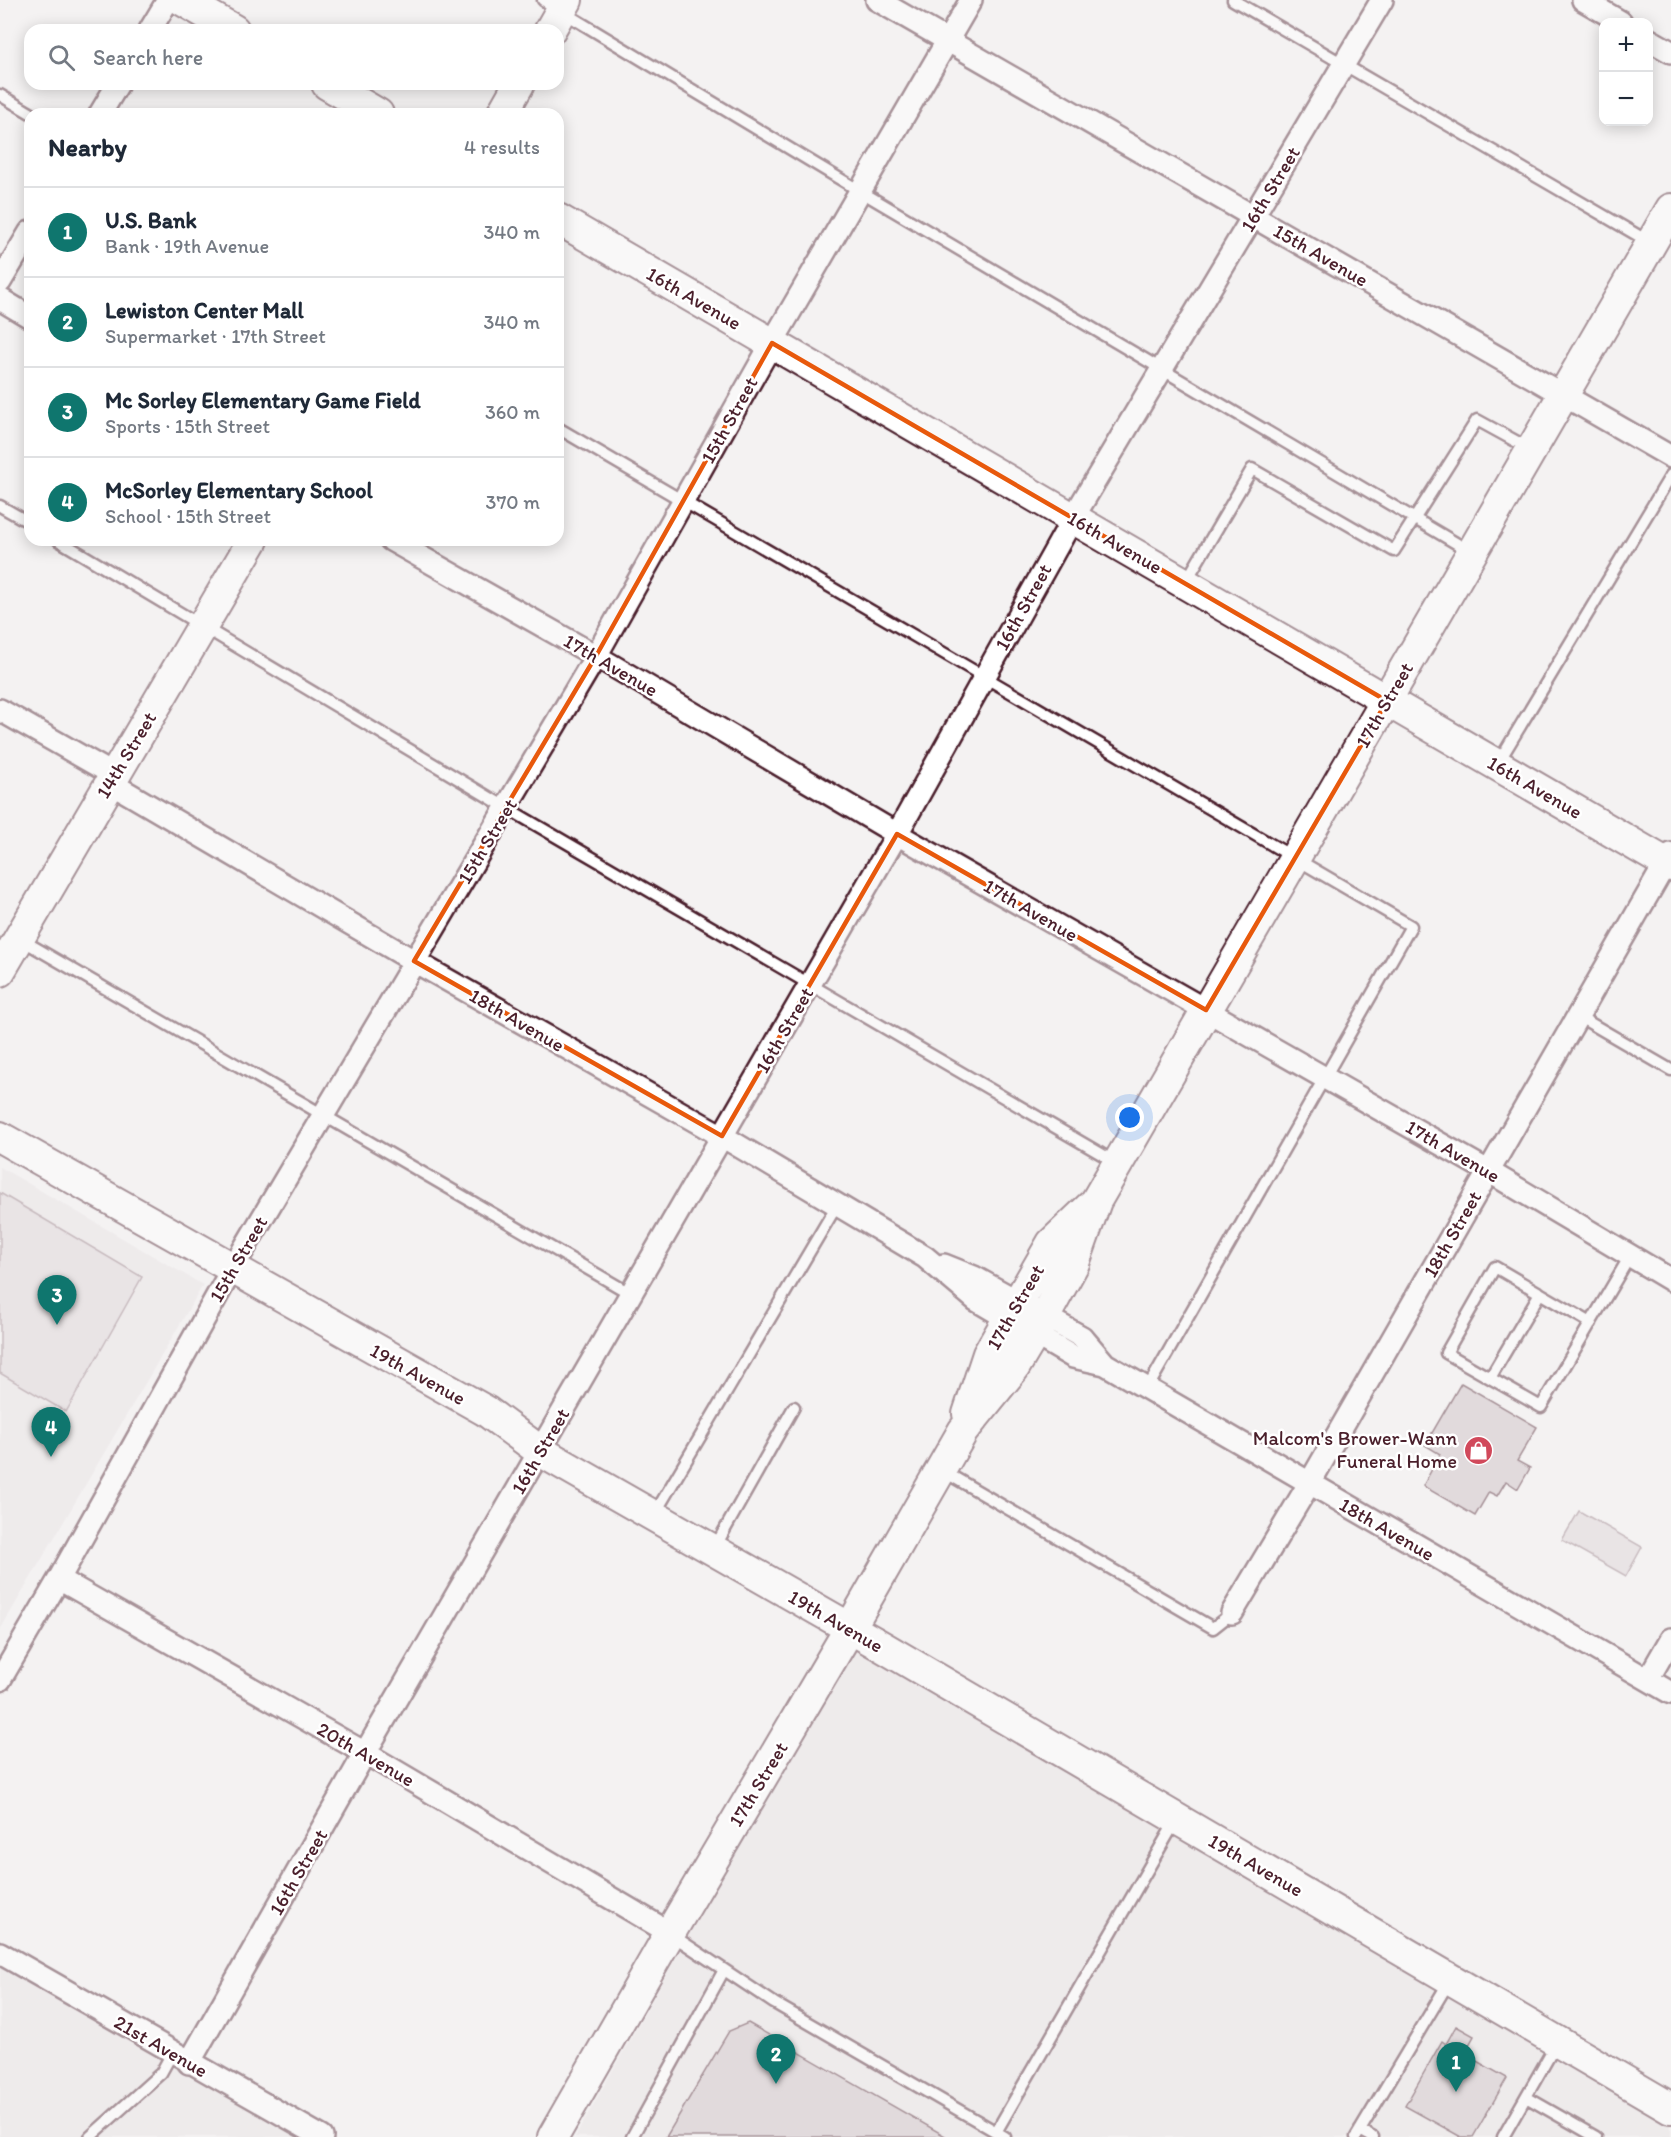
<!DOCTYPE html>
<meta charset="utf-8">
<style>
body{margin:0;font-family:Itim,sans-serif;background:#f2f2f3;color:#1f2937}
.controls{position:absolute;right:18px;top:18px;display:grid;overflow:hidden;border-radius:12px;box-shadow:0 3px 15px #0003}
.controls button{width:54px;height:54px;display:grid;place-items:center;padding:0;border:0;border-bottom:2px solid #e0e1e3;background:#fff;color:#1f2937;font:30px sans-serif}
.you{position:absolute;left:1130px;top:1118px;width:21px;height:21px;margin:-15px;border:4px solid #fff;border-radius:50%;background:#1a73e8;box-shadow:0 0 0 9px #1a73e833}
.badge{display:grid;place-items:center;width:39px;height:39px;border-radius:50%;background:#0f766e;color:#fff;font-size:20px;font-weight:700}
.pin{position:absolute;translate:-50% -50px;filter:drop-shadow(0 2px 3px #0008)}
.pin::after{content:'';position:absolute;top:32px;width:21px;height:18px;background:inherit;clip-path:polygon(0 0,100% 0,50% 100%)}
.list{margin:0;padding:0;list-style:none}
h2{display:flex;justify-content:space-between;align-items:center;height:78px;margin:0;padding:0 24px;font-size:26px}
h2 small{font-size:20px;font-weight:400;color:#747a83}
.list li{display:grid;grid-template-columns:39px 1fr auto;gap:18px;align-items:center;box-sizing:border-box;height:90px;padding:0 24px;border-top:2px solid #e0e1e3}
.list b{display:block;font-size:22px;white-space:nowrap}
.list p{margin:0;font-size:20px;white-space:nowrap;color:#747a83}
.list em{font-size:20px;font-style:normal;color:#747a83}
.icon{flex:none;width:33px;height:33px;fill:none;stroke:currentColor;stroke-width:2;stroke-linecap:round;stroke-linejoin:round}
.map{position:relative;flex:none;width:1671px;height:2137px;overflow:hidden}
.search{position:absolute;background:#fff;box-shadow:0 3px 15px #0003;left:24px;top:24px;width:540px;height:66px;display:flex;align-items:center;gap:15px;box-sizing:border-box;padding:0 21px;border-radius:18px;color:#747a83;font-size:22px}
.panel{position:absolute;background:#fff;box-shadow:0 3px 15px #0003;left:24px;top:108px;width:540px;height:438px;border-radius:18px}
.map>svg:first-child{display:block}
</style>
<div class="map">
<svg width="1671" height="2137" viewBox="0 0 1671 2137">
<rect width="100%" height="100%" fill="#f4f2f2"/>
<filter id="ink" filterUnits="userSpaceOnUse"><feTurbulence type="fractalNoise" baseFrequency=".0167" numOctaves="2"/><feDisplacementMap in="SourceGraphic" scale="12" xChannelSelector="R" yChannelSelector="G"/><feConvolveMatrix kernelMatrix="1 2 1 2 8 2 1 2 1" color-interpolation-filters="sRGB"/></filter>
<g filter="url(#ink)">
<path fill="#e7e2e3" d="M0,1167L203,1285L0,1630Z
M854,1642L1671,2121V2137H575Z
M0,1953L322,2137H0Z"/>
<path fill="#dbd2d5" stroke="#927880" stroke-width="1.5" d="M0,1193L142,1277L66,1412L0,1373Z
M1579,1511L1642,1547L1626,1576L1562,1540Z"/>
<path fill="#cabdc1" stroke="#4a1f2b" stroke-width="1.5" d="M1461,1383L1537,1427L1517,1461L1530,1468L1518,1489L1506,1481L1497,1496L1489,1492L1475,1516L1423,1486L1440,1454L1425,1445Z
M748,2023L947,2137H666L729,2031Z
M1456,2026L1474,2036L1464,2054L1507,2078L1473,2137H1461L1405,2106L1442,2041L1446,2044Z"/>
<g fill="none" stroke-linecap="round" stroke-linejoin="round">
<defs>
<path id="lane" d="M543,0L860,191L1471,552
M1233,0L1651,243
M0,95L32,114
M558,428L1411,926L1147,1389
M0,506L30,523
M58,540L507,808L1115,1162
M1185,583L1252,469L1394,551L1477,420L1530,449
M1498,763L1671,475
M22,940L631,1294
M1578,1016L1671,1070
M1591,1323L1495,1267L1446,1353L1541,1407L1630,1256
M1490,1378L1540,1293
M943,1471L1213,1628L1232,1613
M654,1515L837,1205
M715,1547L794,1407
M672,1935L774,2003L1005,2137
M1526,2097L1596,2137
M1360,2130L1373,2137
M996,2132L1175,1822
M90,2137L161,2073L172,2053
M632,2137L724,1970
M1356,2137L1450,1980
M1503,2137L1556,2044"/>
<path id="street" d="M877,0L1671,457
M1583,0L1621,22
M150,30L168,0
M1648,39L1671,52
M100,114L118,84
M0,282L30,232
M0,299L30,317
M391,540L596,656L897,834L1488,1171L1671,1280
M0,710L114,775
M109,782L414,961L722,1136L925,1257L976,1300L1073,1357L1105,1364L1671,1693
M944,1265L974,1277L1082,1337L1105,1364
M59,1579L365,1753L670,1933
M1232,1613L1309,1484L1671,854
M1648,1679L1671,1639
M0,1680L59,1579L232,1269L596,656L772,343L971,0
M0,1953L322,2137
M189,2063L365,1753L897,834L1073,518L1382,0"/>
<path id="secondary" d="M182,0L234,30
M550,30L567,0
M327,84L378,114
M502,114L519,84
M558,219L1671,866
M0,971L253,540
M0,1137L486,1411L540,1451L883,1647L1671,2108
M968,1414L988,1354L1052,1243L1092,1205
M553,2137L670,1933L850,1628L963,1431L1014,1368L1045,1316L1074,1263L1096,1201L1671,209"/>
</defs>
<use href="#lane" stroke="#4a1f2b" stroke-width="15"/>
<use href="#street" stroke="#4a1f2b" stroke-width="26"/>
<use href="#secondary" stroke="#4a1f2b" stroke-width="34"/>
<use href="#lane" stroke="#fff" stroke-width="10"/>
<use href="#street" stroke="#fff" stroke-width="21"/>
<use href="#secondary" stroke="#fff" stroke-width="30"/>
</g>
</g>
<path d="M0 0H1671V2137H0ZM772,343L1387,701L1206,1010L897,834L722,1136L414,961L596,656Z" fill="#f4f2f2" fill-opacity=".55" fill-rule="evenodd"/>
<path fill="none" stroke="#e8590c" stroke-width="4.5" stroke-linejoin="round" d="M772,343L1387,701L1206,1010L897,834L722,1136L414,961L596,656Z"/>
<defs>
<symbol id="shop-disc" viewBox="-11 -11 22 22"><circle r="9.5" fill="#d1495b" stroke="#fff"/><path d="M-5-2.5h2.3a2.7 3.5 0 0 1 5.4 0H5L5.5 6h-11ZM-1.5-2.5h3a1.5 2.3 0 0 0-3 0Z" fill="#fff"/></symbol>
</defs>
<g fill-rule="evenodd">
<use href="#shop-disc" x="1462" y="1434" width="33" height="33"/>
</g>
<g text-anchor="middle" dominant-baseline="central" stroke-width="5" stroke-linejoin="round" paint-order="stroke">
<g font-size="20" fill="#4a1f2b" stroke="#fff">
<text transform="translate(1270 189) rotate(-59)">16th Street</text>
<text transform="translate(1321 255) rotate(30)">15th Avenue</text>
<text transform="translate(694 298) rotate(30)">16th Avenue</text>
<text transform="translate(729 420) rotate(-61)">15th Street</text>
<text transform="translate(1115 542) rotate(30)">16th Avenue</text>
<text transform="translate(1023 607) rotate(-61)">16th Street</text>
<text transform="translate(611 665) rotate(30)">17th Avenue</text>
<text transform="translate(1384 705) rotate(-60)">17th Street</text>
<text transform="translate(126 755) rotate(-59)">14th Street</text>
<text transform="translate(1535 787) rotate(30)">16th Avenue</text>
<text transform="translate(487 841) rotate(-59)">15th Street</text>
<text transform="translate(1031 910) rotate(30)">17th Avenue</text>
<text transform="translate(517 1020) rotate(30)">18th Avenue</text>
<text transform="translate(784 1030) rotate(-60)">16th Street</text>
<text transform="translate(1453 1151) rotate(30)">17th Avenue</text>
<text transform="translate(1452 1234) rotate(-60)">18th Street</text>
<text transform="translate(238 1259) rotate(-60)">15th Street</text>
<text transform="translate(1015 1307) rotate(-60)">17th Street</text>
<text transform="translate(418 1374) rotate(29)">19th Avenue</text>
<text transform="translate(540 1451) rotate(-60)">16th Street</text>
<text transform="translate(1387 1529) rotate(30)">18th Avenue</text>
<text transform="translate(836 1621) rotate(30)">19th Avenue</text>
<text transform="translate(366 1754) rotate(30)">20th Avenue</text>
<text transform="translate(758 1784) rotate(-59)">17th Street</text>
<text transform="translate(1256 1865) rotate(30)">19th Avenue</text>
<text transform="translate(298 1872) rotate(-60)">16th Street</text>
<text transform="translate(161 2046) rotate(30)">21st Avenue</text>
</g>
<g font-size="20" fill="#4a1f2b" stroke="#fff" text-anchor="end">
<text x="1457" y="1438">Malcom's Brower-Wann<tspan x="1457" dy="23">Funeral Home</tspan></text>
</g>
</g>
</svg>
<div class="controls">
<button>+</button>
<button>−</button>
</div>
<div class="you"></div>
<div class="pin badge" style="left:1456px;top:2092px">1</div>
<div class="pin badge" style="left:776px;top:2084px">2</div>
<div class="pin badge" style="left:57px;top:1325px">3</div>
<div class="pin badge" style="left:51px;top:1457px">4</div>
<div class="search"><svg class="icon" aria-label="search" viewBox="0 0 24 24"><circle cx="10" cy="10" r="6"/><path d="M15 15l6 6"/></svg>Search here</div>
<section class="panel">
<h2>Nearby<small>4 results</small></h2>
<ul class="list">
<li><span class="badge">1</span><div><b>U.S. Bank</b><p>Bank · 19th Avenue</p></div><em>340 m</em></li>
<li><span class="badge">2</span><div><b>Lewiston Center Mall</b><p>Supermarket · 17th Street</p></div><em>340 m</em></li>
<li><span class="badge">3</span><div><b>Mc Sorley Elementary Game Field</b><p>Sports · 15th Street</p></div><em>360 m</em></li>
<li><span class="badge">4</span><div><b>McSorley Elementary School</b><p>School · 15th Street</p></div><em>370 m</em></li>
</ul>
</section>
</div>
